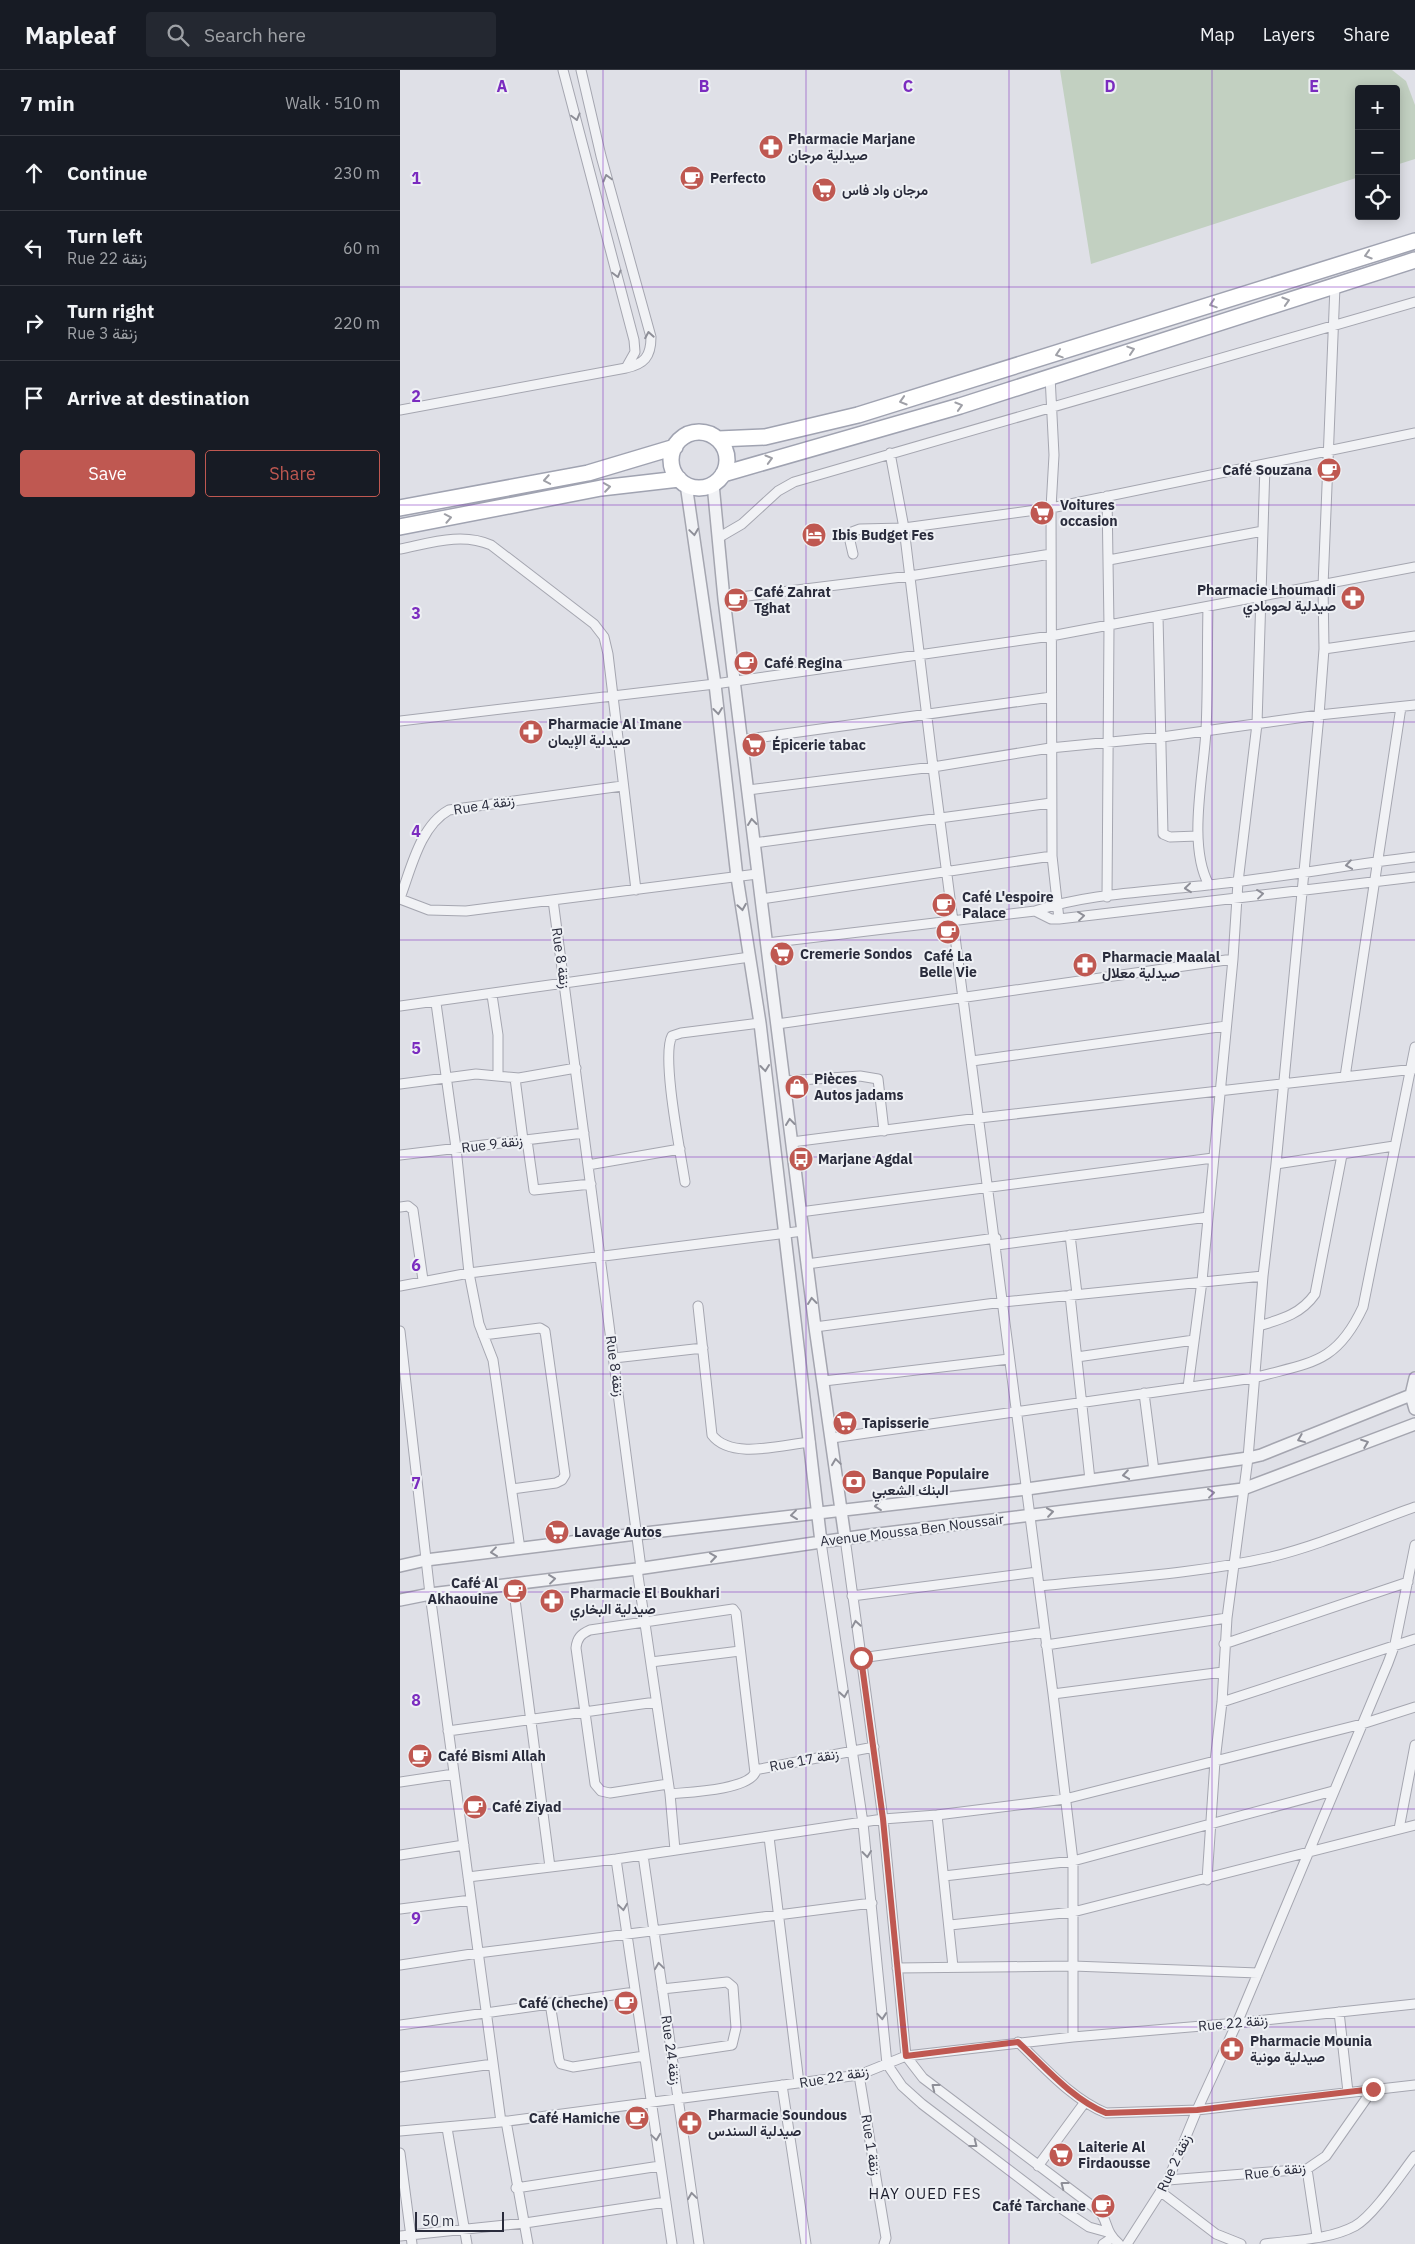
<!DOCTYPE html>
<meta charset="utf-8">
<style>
body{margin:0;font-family:"IBM Plex Sans",Vazirmatn,sans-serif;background:#242831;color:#f1f3f6}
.controls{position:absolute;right:15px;top:15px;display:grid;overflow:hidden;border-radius:5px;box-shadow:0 2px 12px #0003}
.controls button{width:45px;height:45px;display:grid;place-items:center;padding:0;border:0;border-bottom:1px solid #363941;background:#171b24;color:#f1f3f6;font:25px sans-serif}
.scale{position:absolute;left:15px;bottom:12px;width:89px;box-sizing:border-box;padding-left:5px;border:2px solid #2a2c3c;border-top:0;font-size:14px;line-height:18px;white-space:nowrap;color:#2a2c3c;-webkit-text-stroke:4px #eef0f4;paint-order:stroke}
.stop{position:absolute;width:15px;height:15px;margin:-11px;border:4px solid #bf5851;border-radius:50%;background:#fff}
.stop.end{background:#bf5851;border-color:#fff;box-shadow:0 1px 5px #0008}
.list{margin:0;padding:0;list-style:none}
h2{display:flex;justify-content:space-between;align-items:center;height:65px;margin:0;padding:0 20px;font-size:21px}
h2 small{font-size:16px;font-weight:400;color:#9ea1a6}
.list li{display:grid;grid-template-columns:32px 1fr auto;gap:15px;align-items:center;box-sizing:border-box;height:75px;padding:0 20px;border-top:1px solid #363941}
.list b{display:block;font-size:19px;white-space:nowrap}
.list p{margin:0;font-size:16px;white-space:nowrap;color:#9ea1a6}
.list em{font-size:16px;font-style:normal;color:#9ea1a6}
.actions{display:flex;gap:10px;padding:15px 20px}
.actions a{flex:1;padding:11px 0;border:1px solid #bf5851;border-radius:5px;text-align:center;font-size:18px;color:#bf5851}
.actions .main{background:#bf5851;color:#fff}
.icon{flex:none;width:28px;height:28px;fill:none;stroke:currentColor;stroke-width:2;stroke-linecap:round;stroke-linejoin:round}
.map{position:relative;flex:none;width:1015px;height:2174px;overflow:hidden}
header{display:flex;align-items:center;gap:30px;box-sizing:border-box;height:70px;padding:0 25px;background:#171b24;border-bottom:1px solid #363941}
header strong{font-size:24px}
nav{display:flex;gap:28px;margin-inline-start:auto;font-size:18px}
.search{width:350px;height:45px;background:#242831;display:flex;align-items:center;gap:12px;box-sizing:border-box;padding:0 18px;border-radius:5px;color:#9ea1a6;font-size:19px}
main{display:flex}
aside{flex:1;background:#171b24}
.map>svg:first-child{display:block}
</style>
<header>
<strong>Mapleaf</strong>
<div class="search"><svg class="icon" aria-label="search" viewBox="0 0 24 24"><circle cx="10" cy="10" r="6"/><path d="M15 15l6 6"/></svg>Search here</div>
<nav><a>Map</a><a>Layers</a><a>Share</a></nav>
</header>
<main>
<aside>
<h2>7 min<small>Walk · 510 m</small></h2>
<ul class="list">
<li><svg class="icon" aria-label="ahead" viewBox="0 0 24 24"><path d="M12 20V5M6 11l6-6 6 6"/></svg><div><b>Continue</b></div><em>230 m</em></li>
<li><svg class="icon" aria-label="left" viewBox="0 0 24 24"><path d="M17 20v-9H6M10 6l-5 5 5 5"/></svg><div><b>Turn left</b><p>Rue 22 زنقة</p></div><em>60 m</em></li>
<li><svg class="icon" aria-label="right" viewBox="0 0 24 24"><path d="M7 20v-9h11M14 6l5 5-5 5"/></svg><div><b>Turn right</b><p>Rue 3 زنقة</p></div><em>220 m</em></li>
<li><svg class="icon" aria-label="arrive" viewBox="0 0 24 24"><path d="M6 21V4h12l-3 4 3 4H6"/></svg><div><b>Arrive at destination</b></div></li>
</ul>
<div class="actions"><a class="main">Save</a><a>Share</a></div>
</aside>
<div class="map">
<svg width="1015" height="2174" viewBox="0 0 1015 2174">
<rect width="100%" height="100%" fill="#dfe0e7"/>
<path fill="#c2d0c1" d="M660,0H992L1006,11L1015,35V89L996,95V19H959V107L691,194Z"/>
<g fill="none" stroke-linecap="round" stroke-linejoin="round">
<defs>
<path id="minor" d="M163,0L234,270L235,282L226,298
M650,306L654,385L651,438L652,786L659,849
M0,340L226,298C244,294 251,287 251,267L201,86L181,0
M490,383L504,458L533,697L653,1624L673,1791V1967
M318,468L342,454L378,421L394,412L1015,232
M0,479C30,473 62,462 91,475L194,554L204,567L208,584L236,820
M453,484L450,471L452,462L460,459L504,458L651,438L1015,363
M709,490L863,461
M324,529L510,506L651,484
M808,537C807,578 808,619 806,660C804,704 787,775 809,815
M758,546L763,764L770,767L798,766
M924,579L1015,566
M0,651L315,614L651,566L1015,497
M341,670L651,627
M348,720L533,697L650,678L762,667L919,645L1015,635
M354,773L651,733
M707,827L709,556L707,426
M0,828C11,799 20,756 49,740L222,716
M0,829L29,840L66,841L357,804
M361,829L652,786
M153,830L241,1498
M635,841L651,849H659L1015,807
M367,873L635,841C689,823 750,822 808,815C877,808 946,795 1015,787
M92,925L98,965V1006
M36,933L56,1078L69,1203L79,1254L93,1290L120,1479
M0,936L350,887
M377,954L833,889
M572,991L826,956
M945,1007L1001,637
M115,1008L123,1070
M385,1011L460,1006L478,1009L484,1061
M0,1014L76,1004L119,1008L176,998
M127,1070L134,1120L191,1114
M392,1072L579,1048L1015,999
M0,1085L184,1063
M876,1094L994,1076
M188,1095L280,1079
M285,1112C281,1085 261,986 272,966L281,963L360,953
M0,1137L8,1136L13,1140L23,1210
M400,1142L813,1088
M670,1165L677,1224
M597,1175L808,1147
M407,1194L596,1168
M0,1216L69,1203L403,1161
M670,1225L690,1410
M298,1236L312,1365C331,1390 381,1375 410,1372
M859,1256C882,1249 901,1244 915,1224L942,1085
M415,1257L603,1232L863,1206
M0,1261L30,1524L101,2052
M83,1265L140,1258L145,1261L165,1405L162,1410L156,1413L112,1419
M677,1287L794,1270
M214,1288L303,1278
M424,1311L609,1289
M788,1317L802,1211L833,889L838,812L857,654L865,395
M744,1323L754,1401
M432,1368L854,1308C910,1292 936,1295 963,1237L1015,977
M445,1468L483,1749L506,1986L523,2008L699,2141C709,2152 704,2161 719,2174
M421,1472L463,1753L487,1994L502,2016L522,2034L647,2129L689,2157L707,2162
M237,1499L270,1724L275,1780
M113,1514L150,1797
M639,1516C716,1508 795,1504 871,1487C920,1475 967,1454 1015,1437
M452,1526L637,1502
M824,1574L1008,1512
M646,1575L827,1548
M461,1588L645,1562
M251,1592L340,1581
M653,1624L823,1602
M822,1632L1015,1569
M48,1661L256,1632
M355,1700L474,1677
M0,1712L54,1704
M268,1714L210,1723L201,1721L195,1714L176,1578C177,1568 181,1564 190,1560L333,1539L336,1543L355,1703C346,1720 289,1722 270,1724
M537,1745L553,1897
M999,1759L1015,1675
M369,1767L399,2013
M0,1785L64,1775
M243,1785L299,2174
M216,1789L272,2174
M544,1806L673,1791L933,1721
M68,1807L216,1789L483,1749L537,1745L665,1729L962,1654L1015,1637
M807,1810L815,1691L822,1632L827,1548L848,1388L863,1206L876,1094L919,645L924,579L923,516L935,216
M0,1839L71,1830
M550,1855L673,1842L1015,1755
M0,1895L78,1883L472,1833
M497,1898L673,1896L858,1903
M262,1919L327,1912L333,1917L336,1958L332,1975L272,1984
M150,1933L159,1990L161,1994L173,1997L244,1986
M939,1942L948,2022
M0,1955L235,1922
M618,1972C645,1998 672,2029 706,2043L797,2040L1015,2015
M459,2005L486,2168L484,2174
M0,2007L93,1994
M382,2015L406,2174
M106,2051L128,2174
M47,2058L67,2174
M0,2061L101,2052L459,2005L506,1986L673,1967L837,1953L1015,1934
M0,2083L12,2174
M638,2096L685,2032
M907,2099L917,2166
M768,2110L907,2099L926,2086L973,2019
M116,2118L260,2096
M761,2122L816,2164L841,2174
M0,2166L125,2153L266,2132
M703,2174L712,2168
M727,2174L768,2110L797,2040L837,1953L988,1593L995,1574L1015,1475
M865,2174C894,2170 929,2170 955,2156C974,2145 1001,2104 1015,2086"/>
<path id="tertiary" d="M286,414L315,614L337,807L360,953L421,1472
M313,414L324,529L368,885L415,1257L445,1468
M1015,1308L1011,1325L1015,1339
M0,1496L26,1490L236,1464L627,1419L848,1388L861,1385L1011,1325
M0,1530L30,1524L237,1499L462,1466L843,1419L1015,1354"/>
<path id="primary" d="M271 390a28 28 0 1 1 56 0a28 28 0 1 1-56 0Z
M318,369L365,367L458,345L1015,171
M323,404L560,336L1015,190
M0,438L188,403L275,377
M0,457L201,418L279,409"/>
</defs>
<use href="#minor" stroke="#a5a6b0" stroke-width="11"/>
<use href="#tertiary" stroke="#a5a6b0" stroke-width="14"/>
<use href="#primary" stroke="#a0a3b1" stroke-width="18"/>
<use href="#minor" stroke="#f1f2f5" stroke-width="9"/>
<use href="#tertiary" stroke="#f1f2f5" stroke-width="11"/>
<use href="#primary" stroke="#fff" stroke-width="15"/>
</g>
<defs><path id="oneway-chevron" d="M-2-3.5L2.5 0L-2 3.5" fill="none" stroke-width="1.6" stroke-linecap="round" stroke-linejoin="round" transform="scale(1.25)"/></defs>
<g stroke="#8e8f98">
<use href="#oneway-chevron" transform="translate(176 47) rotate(75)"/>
<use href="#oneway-chevron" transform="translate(207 108) rotate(-105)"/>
<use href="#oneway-chevron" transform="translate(217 204) rotate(75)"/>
<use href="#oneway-chevron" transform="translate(249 265) rotate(-100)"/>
<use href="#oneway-chevron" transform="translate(294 462) rotate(82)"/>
<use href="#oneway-chevron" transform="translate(318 641) rotate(83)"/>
<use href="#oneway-chevron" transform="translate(352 752) rotate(-97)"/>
<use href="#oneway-chevron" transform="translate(949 795) rotate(172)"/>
<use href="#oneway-chevron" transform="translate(788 818) rotate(174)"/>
<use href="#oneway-chevron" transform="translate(860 824) rotate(-7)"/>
<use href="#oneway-chevron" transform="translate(342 837) rotate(81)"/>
<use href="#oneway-chevron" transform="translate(681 846) rotate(-7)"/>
<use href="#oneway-chevron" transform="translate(365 998) rotate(83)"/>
<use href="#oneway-chevron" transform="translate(390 1052) rotate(-97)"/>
<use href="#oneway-chevron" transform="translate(412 1231) rotate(-97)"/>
<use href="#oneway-chevron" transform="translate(901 1369) rotate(158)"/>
<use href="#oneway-chevron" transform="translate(965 1373) rotate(-21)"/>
<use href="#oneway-chevron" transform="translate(436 1392) rotate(-98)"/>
<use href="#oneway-chevron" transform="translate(726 1405) rotate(172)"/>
<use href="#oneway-chevron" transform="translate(811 1423) rotate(-7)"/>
<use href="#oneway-chevron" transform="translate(478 1436) rotate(174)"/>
<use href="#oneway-chevron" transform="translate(650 1442) rotate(-8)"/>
<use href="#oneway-chevron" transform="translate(394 1445) rotate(173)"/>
<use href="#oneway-chevron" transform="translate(94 1482) rotate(173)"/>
<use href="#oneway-chevron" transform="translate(313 1487) rotate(-8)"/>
<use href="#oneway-chevron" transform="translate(152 1509) rotate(-7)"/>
<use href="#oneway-chevron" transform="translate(456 1554) rotate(-99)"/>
<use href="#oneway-chevron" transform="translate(444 1624) rotate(81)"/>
<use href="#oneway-chevron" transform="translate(467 1784) rotate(83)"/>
<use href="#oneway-chevron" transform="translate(223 1837) rotate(82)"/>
<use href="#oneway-chevron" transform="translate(259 1896) rotate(-98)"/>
<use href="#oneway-chevron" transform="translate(482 1946) rotate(85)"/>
<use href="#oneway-chevron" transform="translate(535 2017) rotate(-142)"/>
<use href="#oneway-chevron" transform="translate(256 2067) rotate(82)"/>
<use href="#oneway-chevron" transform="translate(574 2074) rotate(38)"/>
<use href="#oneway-chevron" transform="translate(664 2115) rotate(-143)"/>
<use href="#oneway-chevron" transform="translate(292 2126) rotate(-98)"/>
</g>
<g stroke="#9fa0a7">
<use href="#oneway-chevron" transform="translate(968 185) rotate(163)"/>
<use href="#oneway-chevron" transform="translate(886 231) rotate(-17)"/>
<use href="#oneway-chevron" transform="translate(813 234) rotate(162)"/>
<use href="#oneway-chevron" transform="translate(731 280) rotate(-18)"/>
<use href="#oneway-chevron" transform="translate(659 284) rotate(162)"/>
<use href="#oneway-chevron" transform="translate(503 331) rotate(163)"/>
<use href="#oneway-chevron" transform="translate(559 336) rotate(-17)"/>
<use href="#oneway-chevron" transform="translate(369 389) rotate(-16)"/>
<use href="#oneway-chevron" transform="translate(147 410) rotate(170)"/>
<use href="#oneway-chevron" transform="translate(207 417) rotate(-8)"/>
<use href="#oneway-chevron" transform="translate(48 448) rotate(-11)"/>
</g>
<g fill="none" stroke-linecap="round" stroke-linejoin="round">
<path stroke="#bf5851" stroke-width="6" d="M461,1588L483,1749L506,1986L618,1972C645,1997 672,2029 706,2043L797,2040L973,2019"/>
</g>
<path fill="none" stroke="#7b2cbf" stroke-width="1" stroke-opacity="0.55" d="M203,0V2174M406,0V2174M609,0V2174M812,0V2174M0,217H1015M0,435H1015M0,652H1015M0,870H1015M0,1087H1015M0,1304H1015M0,1522H1015M0,1739H1015M0,1957H1015"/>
<defs>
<symbol id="pharmacy-disc" viewBox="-11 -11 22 22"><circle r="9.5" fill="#bf5851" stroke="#eef0f4"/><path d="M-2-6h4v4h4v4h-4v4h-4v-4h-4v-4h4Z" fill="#fff"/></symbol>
<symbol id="cafe-disc" viewBox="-11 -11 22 22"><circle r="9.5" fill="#bf5851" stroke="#eef0f4"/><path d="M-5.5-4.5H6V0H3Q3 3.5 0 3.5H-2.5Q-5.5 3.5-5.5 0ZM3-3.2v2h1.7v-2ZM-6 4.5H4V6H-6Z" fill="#fff"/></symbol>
<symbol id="supermarket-disc" viewBox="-11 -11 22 22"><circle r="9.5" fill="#bf5851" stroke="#eef0f4"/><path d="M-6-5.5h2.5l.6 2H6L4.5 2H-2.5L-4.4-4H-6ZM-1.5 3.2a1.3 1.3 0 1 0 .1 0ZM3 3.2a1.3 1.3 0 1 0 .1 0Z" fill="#fff"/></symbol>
<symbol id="hotel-disc" viewBox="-11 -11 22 22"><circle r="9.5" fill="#bf5851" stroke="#eef0f4"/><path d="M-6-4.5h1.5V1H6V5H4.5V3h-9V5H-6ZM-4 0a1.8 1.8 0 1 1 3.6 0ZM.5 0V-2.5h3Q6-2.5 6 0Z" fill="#fff"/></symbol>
<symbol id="shop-disc" viewBox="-11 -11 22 22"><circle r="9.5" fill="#bf5851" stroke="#eef0f4"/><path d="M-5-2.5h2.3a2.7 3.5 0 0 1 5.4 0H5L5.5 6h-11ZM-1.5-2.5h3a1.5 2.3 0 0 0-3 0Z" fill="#fff"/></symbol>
<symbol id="bus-disc" viewBox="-11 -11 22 22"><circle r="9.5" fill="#bf5851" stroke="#eef0f4"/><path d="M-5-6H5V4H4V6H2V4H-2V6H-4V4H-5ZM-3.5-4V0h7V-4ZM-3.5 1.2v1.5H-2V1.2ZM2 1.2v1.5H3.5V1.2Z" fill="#fff"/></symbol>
<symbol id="bank-disc" viewBox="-11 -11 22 22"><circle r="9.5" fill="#bf5851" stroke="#eef0f4"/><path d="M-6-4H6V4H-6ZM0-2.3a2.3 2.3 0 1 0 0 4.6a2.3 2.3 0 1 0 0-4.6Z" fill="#fff"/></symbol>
</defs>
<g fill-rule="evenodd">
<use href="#pharmacy-disc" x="357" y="63" width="28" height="28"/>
<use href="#cafe-disc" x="278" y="94" width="28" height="28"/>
<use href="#supermarket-disc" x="410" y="106" width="28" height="28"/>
<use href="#cafe-disc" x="915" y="386" width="28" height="28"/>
<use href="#supermarket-disc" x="628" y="429" width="28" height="28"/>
<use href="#hotel-disc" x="400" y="451" width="28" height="28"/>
<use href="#pharmacy-disc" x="939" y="514" width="28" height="28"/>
<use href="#cafe-disc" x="322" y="516" width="28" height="28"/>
<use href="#cafe-disc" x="332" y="579" width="28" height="28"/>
<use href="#pharmacy-disc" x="117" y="648" width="28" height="28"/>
<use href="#supermarket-disc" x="340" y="661" width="28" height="28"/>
<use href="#cafe-disc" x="530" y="821" width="28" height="28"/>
<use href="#cafe-disc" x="534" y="848" width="28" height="28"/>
<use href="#supermarket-disc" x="368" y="870" width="28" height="28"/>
<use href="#pharmacy-disc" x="671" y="881" width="28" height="28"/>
<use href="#shop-disc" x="383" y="1003" width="28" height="28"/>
<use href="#bus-disc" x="387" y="1075" width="28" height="28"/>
<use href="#supermarket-disc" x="431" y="1339" width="28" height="28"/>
<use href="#bank-disc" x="440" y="1398" width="28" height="28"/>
<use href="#supermarket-disc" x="143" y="1448" width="28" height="28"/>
<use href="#cafe-disc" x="101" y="1507" width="28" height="28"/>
<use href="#pharmacy-disc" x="138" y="1517" width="28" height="28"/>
<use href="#cafe-disc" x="6" y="1672" width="28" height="28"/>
<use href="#cafe-disc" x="61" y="1723" width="28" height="28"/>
<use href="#cafe-disc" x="212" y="1919" width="28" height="28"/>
<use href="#pharmacy-disc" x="818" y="1965" width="28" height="28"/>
<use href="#cafe-disc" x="223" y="2034" width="28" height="28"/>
<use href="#pharmacy-disc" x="276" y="2039" width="28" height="28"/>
<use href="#supermarket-disc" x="647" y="2071" width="28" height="28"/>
<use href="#cafe-disc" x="689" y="2122" width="28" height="28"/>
</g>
<g text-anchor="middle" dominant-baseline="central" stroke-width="4" stroke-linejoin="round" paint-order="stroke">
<g font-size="14" font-weight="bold" fill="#2a2c3c" stroke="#eef0f4" text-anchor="start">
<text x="388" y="69">Pharmacie Marjane<tspan x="388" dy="16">صيدلية مرجان</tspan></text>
<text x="310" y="108">Perfecto</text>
<text x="442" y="120">مرجان واد فاس</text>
<text x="912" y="400" text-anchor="end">Café Souzana</text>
<text x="660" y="435">Voitures<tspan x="660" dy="16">occasion</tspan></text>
<text x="432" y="465">Ibis Budget Fes</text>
<text x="936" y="520" text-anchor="end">Pharmacie Lhoumadi<tspan x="936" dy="16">صيدلية لحومادي</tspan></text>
<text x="354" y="522">Café Zahrat<tspan x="354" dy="16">Tghat</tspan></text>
<text x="364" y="593">Café Regina</text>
<text x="148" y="654">Pharmacie Al Imane<tspan x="148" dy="16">صيدلية الإيمان</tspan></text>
<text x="372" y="675">Épicerie tabac</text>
<text x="562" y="827">Café L'espoire<tspan x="562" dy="16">Palace</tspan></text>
<text x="400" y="884">Cremerie Sondos</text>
<text x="548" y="886" text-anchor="middle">Café La<tspan x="548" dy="16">Belle Vie</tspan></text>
<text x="702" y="887">Pharmacie Maalal<tspan x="702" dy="16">صيدلية معلال</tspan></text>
<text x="414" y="1009">Pièces<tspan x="414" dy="16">Autos jadams</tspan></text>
<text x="418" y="1089">Marjane Agdal</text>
<text x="462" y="1353">Tapisserie</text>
<text x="472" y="1404">Banque Populaire<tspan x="472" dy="16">البنك الشعبي</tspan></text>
<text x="174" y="1462">Lavage Autos</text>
<text x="98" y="1513" text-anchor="end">Café Al<tspan x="98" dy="16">Akhaouine</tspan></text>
<text x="170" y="1523">Pharmacie El Boukhari<tspan x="170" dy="16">صيدلية البخاري</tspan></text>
<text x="38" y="1686">Café Bismi Allah</text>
<text x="92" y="1737">Café Ziyad</text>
<text x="208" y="1933" text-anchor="end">Café (cheche)</text>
<text x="850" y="1971">Pharmacie Mounia<tspan x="850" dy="16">صيدلية مونية</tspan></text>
<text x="308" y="2045">Pharmacie Soundous<tspan x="308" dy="16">صيدلية السندس</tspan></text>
<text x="220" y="2048" text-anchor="end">Café Hamiche</text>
<text x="678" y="2077">Laiterie Al<tspan x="678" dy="16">Firdaousse</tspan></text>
<text x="686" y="2136" text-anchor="end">Café Tarchane</text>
</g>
<g font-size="14" fill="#2a2c3c" stroke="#eef0f4">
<text transform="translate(84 735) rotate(-9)">Rue 4 زنقة</text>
<text transform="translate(161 888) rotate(82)">Rue 8 زنقة</text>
<text transform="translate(92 1074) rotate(-7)">Rue 9 زنقة</text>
<text transform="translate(215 1296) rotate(82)">Rue 8 زنقة</text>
<text transform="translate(512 1460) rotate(-7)">Avenue Moussa Ben Noussair</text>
<text transform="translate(404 1690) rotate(-11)">Rue 17 زنقة</text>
<text transform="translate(833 1953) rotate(-5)">Rue 22 زنقة</text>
<text transform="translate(271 1980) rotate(82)">Rue 24 زنقة</text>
<text transform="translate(434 2007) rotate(-10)">Rue 22 زنقة</text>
<text transform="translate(471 2075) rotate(81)">Rue 1 زنقة</text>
<text transform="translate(774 2093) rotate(-65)">Rue 2 زنقة</text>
<text transform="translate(875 2101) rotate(-7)">Rue 6 زنقة</text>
</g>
<g font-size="15" letter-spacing="1" fill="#1c1e2d" stroke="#eef0f4">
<text x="525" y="2123">HAY OUED FES</text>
</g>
</g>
<g font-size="16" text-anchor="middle" font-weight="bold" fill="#7b2cbf" stroke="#eef0f4" stroke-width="4" stroke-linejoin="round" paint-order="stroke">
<text x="102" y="22">A</text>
<text x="304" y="22">B</text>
<text x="508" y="22">C</text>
<text x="710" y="22">D</text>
<text x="914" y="22">E</text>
<text x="16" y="114">1</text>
<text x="16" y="332">2</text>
<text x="16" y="549">3</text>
<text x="16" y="767">4</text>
<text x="16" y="984">5</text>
<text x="16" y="1201">6</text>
<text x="16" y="1419">7</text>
<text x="16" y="1636">8</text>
<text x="16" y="1854">9</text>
</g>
</svg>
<div class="controls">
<button>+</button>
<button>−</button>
<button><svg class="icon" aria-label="locate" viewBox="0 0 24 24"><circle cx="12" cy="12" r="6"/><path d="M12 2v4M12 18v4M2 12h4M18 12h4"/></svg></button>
</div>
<div class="scale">50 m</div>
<div class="stop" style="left:461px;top:1588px"></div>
<div class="stop end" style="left:973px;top:2019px"></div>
</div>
</main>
